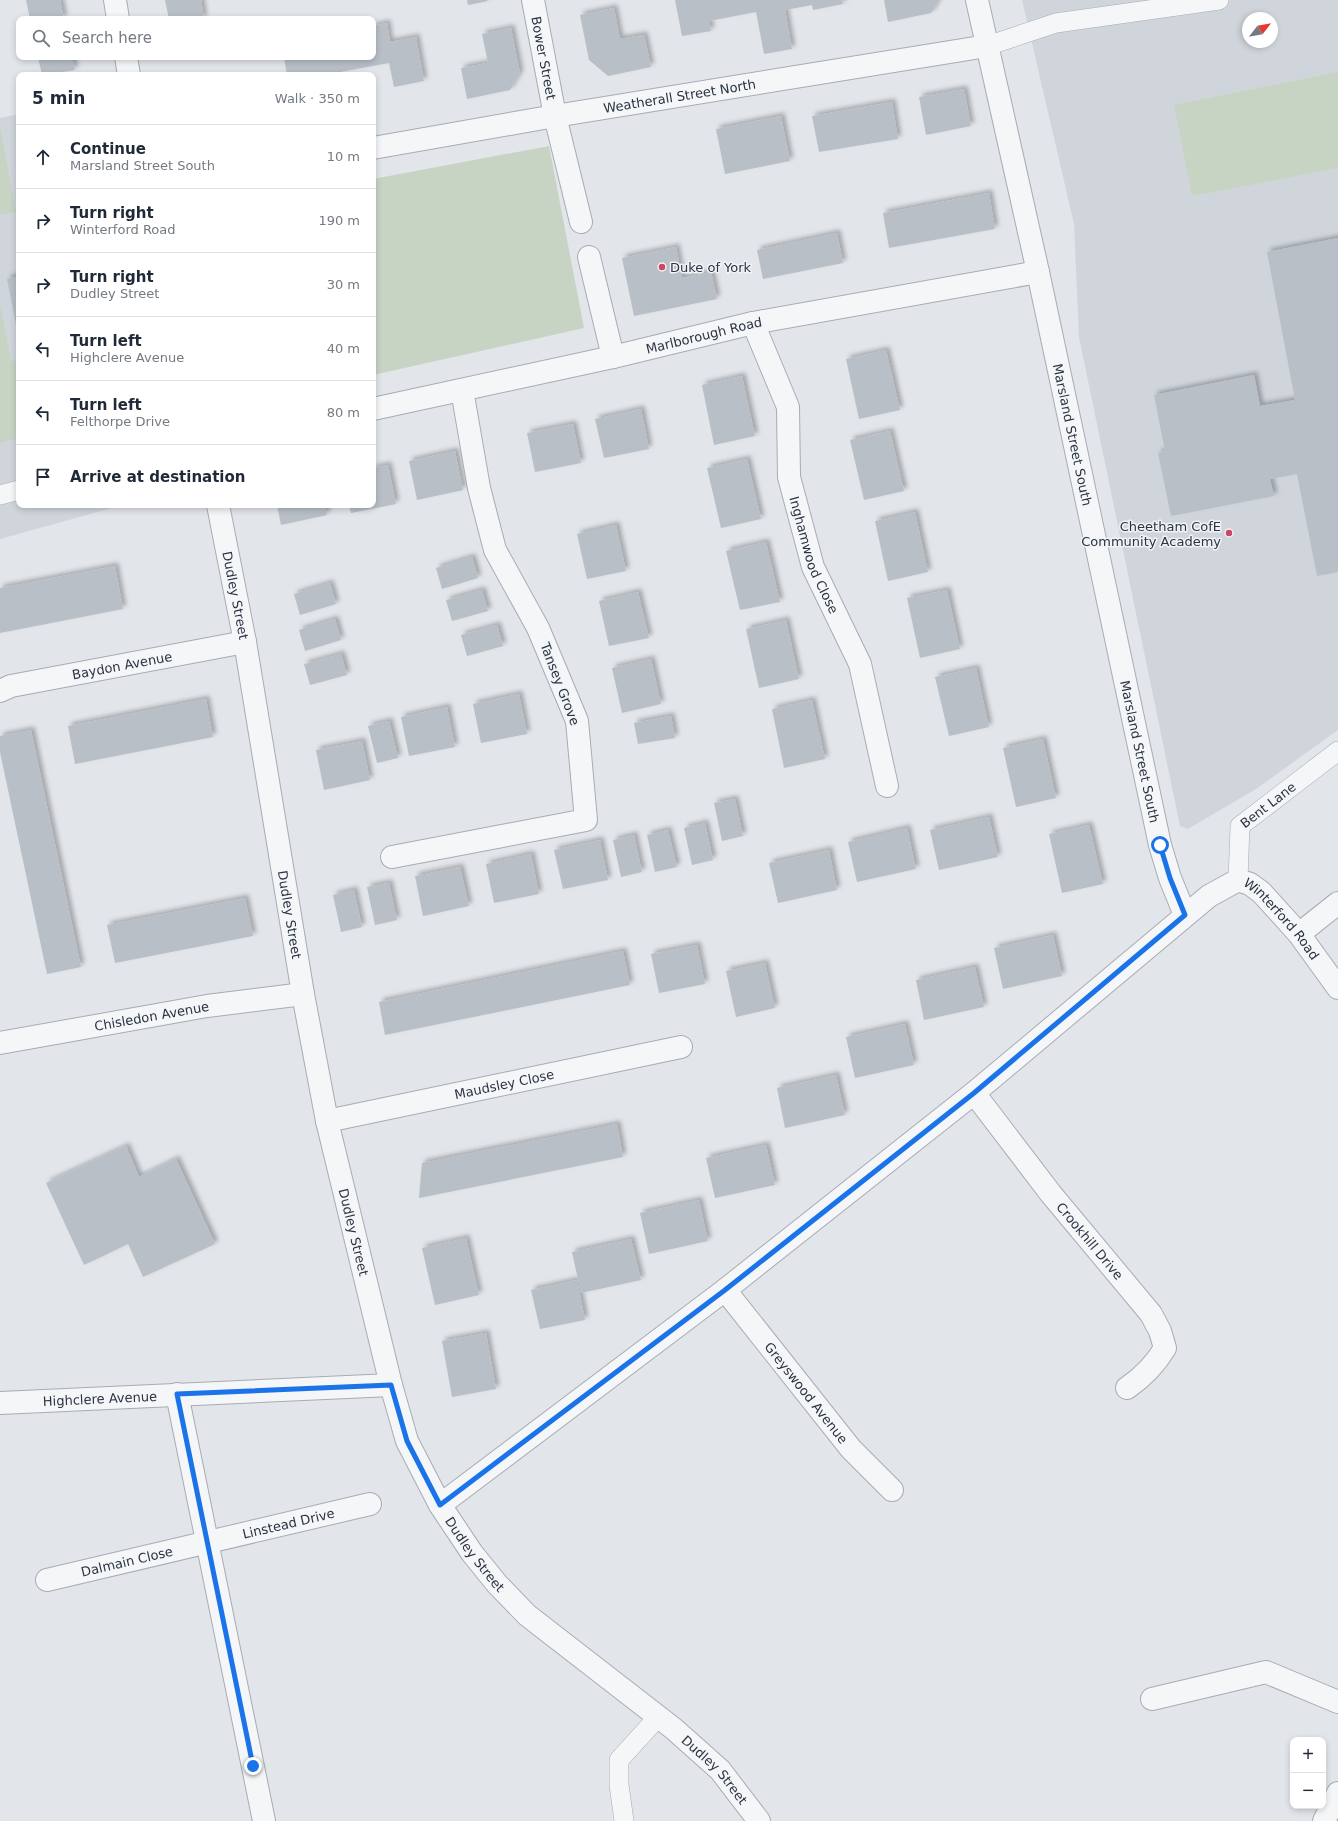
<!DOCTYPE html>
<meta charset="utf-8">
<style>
body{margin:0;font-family:"DejaVu Sans",sans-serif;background:#f2f2f3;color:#1f2937}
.controls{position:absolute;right:12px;bottom:12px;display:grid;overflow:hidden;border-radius:8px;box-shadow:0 2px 6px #0003}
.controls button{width:36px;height:36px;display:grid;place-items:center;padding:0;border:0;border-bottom:1px solid #e0e1e3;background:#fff;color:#1f2937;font:20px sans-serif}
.compass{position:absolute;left:1242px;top:12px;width:36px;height:36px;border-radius:50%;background:#fff;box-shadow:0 2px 6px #0003;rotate:59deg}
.stop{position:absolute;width:12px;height:12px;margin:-9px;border:3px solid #1a73e8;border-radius:50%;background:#fff}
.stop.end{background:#1a73e8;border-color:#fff;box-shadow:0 1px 4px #0008}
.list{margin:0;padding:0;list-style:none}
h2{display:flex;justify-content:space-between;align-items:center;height:52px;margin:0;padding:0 16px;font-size:17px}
h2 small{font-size:13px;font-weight:400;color:#747a83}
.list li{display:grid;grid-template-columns:26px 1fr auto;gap:12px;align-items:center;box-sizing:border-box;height:64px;padding:0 16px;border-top:1px solid #e0e1e3}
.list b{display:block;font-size:15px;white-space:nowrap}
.list p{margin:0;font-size:13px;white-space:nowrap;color:#747a83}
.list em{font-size:13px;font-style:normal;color:#747a83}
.icon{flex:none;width:22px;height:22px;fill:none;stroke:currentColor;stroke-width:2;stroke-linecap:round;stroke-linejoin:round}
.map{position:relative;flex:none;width:1338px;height:1821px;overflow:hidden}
.search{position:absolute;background:#fff;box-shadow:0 2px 6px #0003;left:16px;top:16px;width:360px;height:44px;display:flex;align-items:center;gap:10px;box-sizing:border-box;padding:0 14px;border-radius:8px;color:#747a83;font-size:15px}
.panel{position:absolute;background:#fff;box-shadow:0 2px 6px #0003;left:16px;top:72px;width:360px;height:436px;border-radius:8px}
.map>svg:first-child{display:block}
</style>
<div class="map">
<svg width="1338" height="1821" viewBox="0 0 1338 1821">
<defs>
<filter id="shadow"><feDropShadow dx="3.5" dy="-3.5" stdDeviation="2" flood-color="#0004"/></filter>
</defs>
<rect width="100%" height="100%" fill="#e2e5ea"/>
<path fill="#d0d5dc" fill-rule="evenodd" d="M1022,0H1338V730L1256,789L1188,829L1180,826L1079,337L1074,224ZM1248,18H1272V42H1248Z
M19,114V505H123L0,539V118Z"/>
<path fill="#c8d4c3" d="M1338,72V168L1192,196L1174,105Z
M0,127L16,212L0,215Z
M549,146L584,328L373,375V179Z
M0,304L11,361L19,360V438L0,443Z"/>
<path fill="#b9bfc7" filter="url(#shadow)" d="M26,0H60L64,19H30Z
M165,0H201L204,19H169Z
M467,0H487L488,1L468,5Z
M675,0H842L843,4L813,10L812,5L785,10L792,49L764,54L756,12L709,21L711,31L682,36Z
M884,0H939L931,13L888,22Z
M614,8L620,39L644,35L651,67L608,76L589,60L580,15Z
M387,23L390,42L416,37L424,81L394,87L389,63L324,75H287L284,57H373V26Z
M511,28L520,73L510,90L467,99L461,68L488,63L482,34Z
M38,57H72L75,70L42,75Z
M964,89L971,126L926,135L919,97Z
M892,102L898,139L819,152L812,116Z
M781,116L790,161L725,174L716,129Z
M989,193L995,229L889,248L883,213Z
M837,233L843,263L763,279L757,250Z
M1338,238V572L1317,576L1297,474L1270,479L1274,496L1171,516L1158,453L1165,451L1154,395L1254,375L1260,406L1295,400L1267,252Z
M676,247L682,278L711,272L717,299L634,316L622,258Z
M19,276V335H18L7,279Z
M886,350L900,410L859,419L846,359Z
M742,376L755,436L714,445L702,385Z
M641,409L649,449L604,458L595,419Z
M573,424L581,463L535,472L527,433Z
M890,431L904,491L864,500L850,440Z
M455,451L463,490L417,500L409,461Z
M747,459L761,519L721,528L707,468Z
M388,465L396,504L351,513L349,505H373V468Z
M277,505H325L327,515L281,525Z
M915,512L928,572L888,581L875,521Z
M616,525L626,571L587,579L577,534Z
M766,542L780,602L740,610L726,551Z
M472,557L478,578L442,589L436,568Z
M115,566L123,609L0,633V588Z
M330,583L336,604L300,615L294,594Z
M482,590L488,611L452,621L446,600Z
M947,590L960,649L920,658L907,598Z
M638,592L649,638L609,646L599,601Z
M335,619L341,640L305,651L299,630Z
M786,620L799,679L759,688L746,629Z
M497,625L503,646L467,656L461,635Z
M341,654L347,675L310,685L304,664Z
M651,659L661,704L622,713L612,668Z
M976,668L989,727L949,736L935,677Z
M519,694L527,734L481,743L473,704Z
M206,699L213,737L75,764L68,726Z
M812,700L825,759L784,768L772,709Z
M447,707L455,747L409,756L401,717Z
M671,716L675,738L638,744L634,723Z
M389,721L398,758L377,763L368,726Z
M31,730L81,967L47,974L0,752V736Z
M1043,739L1056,798L1016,807L1003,748Z
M362,741L370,780L324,790L316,750Z
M735,799L743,836L722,841L714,803Z
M989,817L998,857L939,870L930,830Z
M705,823L713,860L692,865L684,828Z
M1089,825L1103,884L1062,893L1049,834Z
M907,828L916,869L857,882L848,842Z
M668,830L677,867L655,872L647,835Z
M634,835L642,872L621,877L613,840Z
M600,840L608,880L563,889L554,850Z
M829,850L837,890L778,903L769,863Z
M531,854L539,894L494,903L486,864Z
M460,867L469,906L423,916L415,876Z
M389,883L397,920L375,925L367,887Z
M354,890L362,927L341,932L333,895Z
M245,898L253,936L115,963L107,925Z
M1053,935L1062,976L1003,989L994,948Z
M697,945L705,984L659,993L651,954Z
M623,951L630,985L385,1035L379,1002Z
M765,963L775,1008L736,1017L726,971Z
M975,967L984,1007L924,1020L916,980Z
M905,1024L914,1065L855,1078L846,1037Z
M836,1075L845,1115L785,1128L777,1088Z
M617,1124L623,1157L419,1198L422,1163Z
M766,1145L775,1185L715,1198L706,1158Z
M126,1146L139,1177L176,1159L215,1244L143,1277L128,1244L84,1265L46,1183Z
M699,1200L708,1241L649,1254L640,1213Z
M466,1238L479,1295L435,1305L422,1248Z
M631,1239L641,1280L581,1293L572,1252Z
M577,1280L585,1320L540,1329L531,1290Z
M486,1333L496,1389L452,1397L442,1341Z"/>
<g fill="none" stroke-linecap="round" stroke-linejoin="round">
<defs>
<g id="lane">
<path d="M987,46L1056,23L1219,0"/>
<path d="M0,495L19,490"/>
<path id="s1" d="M1238,880L1240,826L1338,751"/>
<path d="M624,1821L619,1785V1760L658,1717"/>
</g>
<g id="street">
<path d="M115,0L118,19"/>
<path id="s2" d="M533,0L555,116L581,222"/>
<path id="s3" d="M977,0L1038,272L1160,845L1170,878L1185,915"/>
<path d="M126,57L129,75"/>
<path id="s4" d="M373,148L555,116L987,46"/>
<path d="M589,257L613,357"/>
<path id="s5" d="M753,323L788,407L789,477L813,567L860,664L887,786"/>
<path id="s6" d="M373,409L613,357L753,323L1038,272"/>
<path id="s7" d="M218,505L245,642L303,994L327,1121L391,1385L407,1441L440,1505L472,1553L497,1584L527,1615L674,1729L720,1770L759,1821"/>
<path id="s8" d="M0,691L11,686L245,642"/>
<path d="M392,857L586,820L577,721L538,628L495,550L479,488L462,390"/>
<path d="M1299,934L1338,903"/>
<path id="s9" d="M0,1043L207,1006L303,994"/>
<path id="s10" d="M974,1093L1051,1194L1151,1314L1160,1331L1165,1348C1155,1365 1143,1377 1127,1388"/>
<path id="s11" d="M327,1121L681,1047"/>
<path id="s12" d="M725,1290L851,1449L892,1490"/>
<path d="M177,1394L264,1821"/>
<path id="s13" d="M0,1403L391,1385"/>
<path id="s14" d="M440,1505L725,1290L974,1093L1209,896L1238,880L1250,884L1261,892L1299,934L1338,988"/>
<path id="s15" d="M47,1580L370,1504"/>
<path d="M1152,1699L1266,1672L1338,1702"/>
<path d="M1324,1821L1338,1793"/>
</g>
</defs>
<use href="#lane" stroke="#a7acb4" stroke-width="20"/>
<use href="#street" stroke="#a7acb4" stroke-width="24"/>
<use href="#lane" stroke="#f4f6f8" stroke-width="19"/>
<use href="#street" stroke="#f4f6f8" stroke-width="22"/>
</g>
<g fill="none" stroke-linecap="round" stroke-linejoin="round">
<path stroke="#1a73e8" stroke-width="5" d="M253,1766L177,1394L391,1385L407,1441L440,1505L725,1290L974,1093L1185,915L1170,878L1160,845"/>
</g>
<g fill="#ce4863" stroke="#f1f4f7" stroke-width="1.5">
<circle cx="662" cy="267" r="4"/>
<circle cx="1229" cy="533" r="4"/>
</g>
<g text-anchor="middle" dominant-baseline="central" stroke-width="3" stroke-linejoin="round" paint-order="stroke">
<g font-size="13" fill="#2a3442" stroke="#f1f4f7">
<text stroke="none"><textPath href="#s2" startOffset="59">Bower Street</textPath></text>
<text stroke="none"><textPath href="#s4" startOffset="311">Weatherall Street North</textPath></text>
<text stroke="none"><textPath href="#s6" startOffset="339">Marlborough Road</textPath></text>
<text stroke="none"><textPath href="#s3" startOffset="445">Marsland Street South</textPath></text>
<text stroke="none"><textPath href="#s5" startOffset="243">Inghamwood Close</textPath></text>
<text stroke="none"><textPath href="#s7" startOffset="92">Dudley Street</textPath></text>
<text stroke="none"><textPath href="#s8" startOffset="125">Baydon Avenue</textPath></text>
<text transform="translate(560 684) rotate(69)">Tansey Grove</text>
<text stroke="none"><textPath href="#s3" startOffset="769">Marsland Street South</textPath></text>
<text stroke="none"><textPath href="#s1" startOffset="89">Bent Lane</textPath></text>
<text stroke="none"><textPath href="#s7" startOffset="416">Dudley Street</textPath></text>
<text stroke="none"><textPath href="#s14" startOffset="1074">Winterford Road</textPath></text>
<text stroke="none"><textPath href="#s9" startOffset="154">Chisledon Avenue</textPath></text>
<text stroke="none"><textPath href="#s11" startOffset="181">Maudsley Close</textPath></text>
<text stroke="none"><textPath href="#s7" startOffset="740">Dudley Street</textPath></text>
<text stroke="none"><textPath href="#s10" startOffset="188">Crookhill Drive</textPath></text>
<text stroke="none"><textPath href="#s12" startOffset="131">Greyswood Avenue</textPath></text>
<text stroke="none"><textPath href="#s13" startOffset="100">Highclere Avenue</textPath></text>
<text stroke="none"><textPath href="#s15" startOffset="248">Linstead Drive</textPath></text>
<text stroke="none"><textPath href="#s7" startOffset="1088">Dudley Street</textPath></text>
<text stroke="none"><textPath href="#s15" startOffset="82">Dalmain Close</textPath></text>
<text stroke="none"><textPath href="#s7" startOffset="1412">Dudley Street</textPath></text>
</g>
<g font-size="13" fill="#2a3442" stroke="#f1f4f7" text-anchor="start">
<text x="670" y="267">Duke of York</text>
<text x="1221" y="526" text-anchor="end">Cheetham CofE<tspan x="1221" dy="15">Community Academy</tspan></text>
</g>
</g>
</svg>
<div class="controls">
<button>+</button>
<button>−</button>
</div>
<svg class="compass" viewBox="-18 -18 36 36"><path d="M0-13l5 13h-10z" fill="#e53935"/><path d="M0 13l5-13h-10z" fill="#747a83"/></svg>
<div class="stop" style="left:1160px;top:845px"></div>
<div class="stop end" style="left:253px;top:1766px"></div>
<div class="search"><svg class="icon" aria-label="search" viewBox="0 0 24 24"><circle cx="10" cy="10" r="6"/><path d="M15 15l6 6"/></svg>Search here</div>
<section class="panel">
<h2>5 min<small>Walk · 350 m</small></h2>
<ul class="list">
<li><svg class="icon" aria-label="ahead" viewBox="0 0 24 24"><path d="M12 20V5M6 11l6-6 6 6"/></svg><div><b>Continue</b><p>Marsland Street South</p></div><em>10 m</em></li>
<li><svg class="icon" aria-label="right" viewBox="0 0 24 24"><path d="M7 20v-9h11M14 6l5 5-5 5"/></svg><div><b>Turn right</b><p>Winterford Road</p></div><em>190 m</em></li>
<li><svg class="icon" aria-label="right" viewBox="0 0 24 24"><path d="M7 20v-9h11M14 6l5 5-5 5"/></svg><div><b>Turn right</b><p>Dudley Street</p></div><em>30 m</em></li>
<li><svg class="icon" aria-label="left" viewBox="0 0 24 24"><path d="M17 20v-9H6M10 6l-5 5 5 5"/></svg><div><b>Turn left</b><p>Highclere Avenue</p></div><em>40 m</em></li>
<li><svg class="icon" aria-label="left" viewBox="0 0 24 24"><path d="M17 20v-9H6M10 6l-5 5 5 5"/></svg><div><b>Turn left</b><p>Felthorpe Drive</p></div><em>80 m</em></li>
<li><svg class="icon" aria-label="arrive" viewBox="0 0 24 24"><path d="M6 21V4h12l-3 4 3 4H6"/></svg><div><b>Arrive at destination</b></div></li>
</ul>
</section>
</div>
